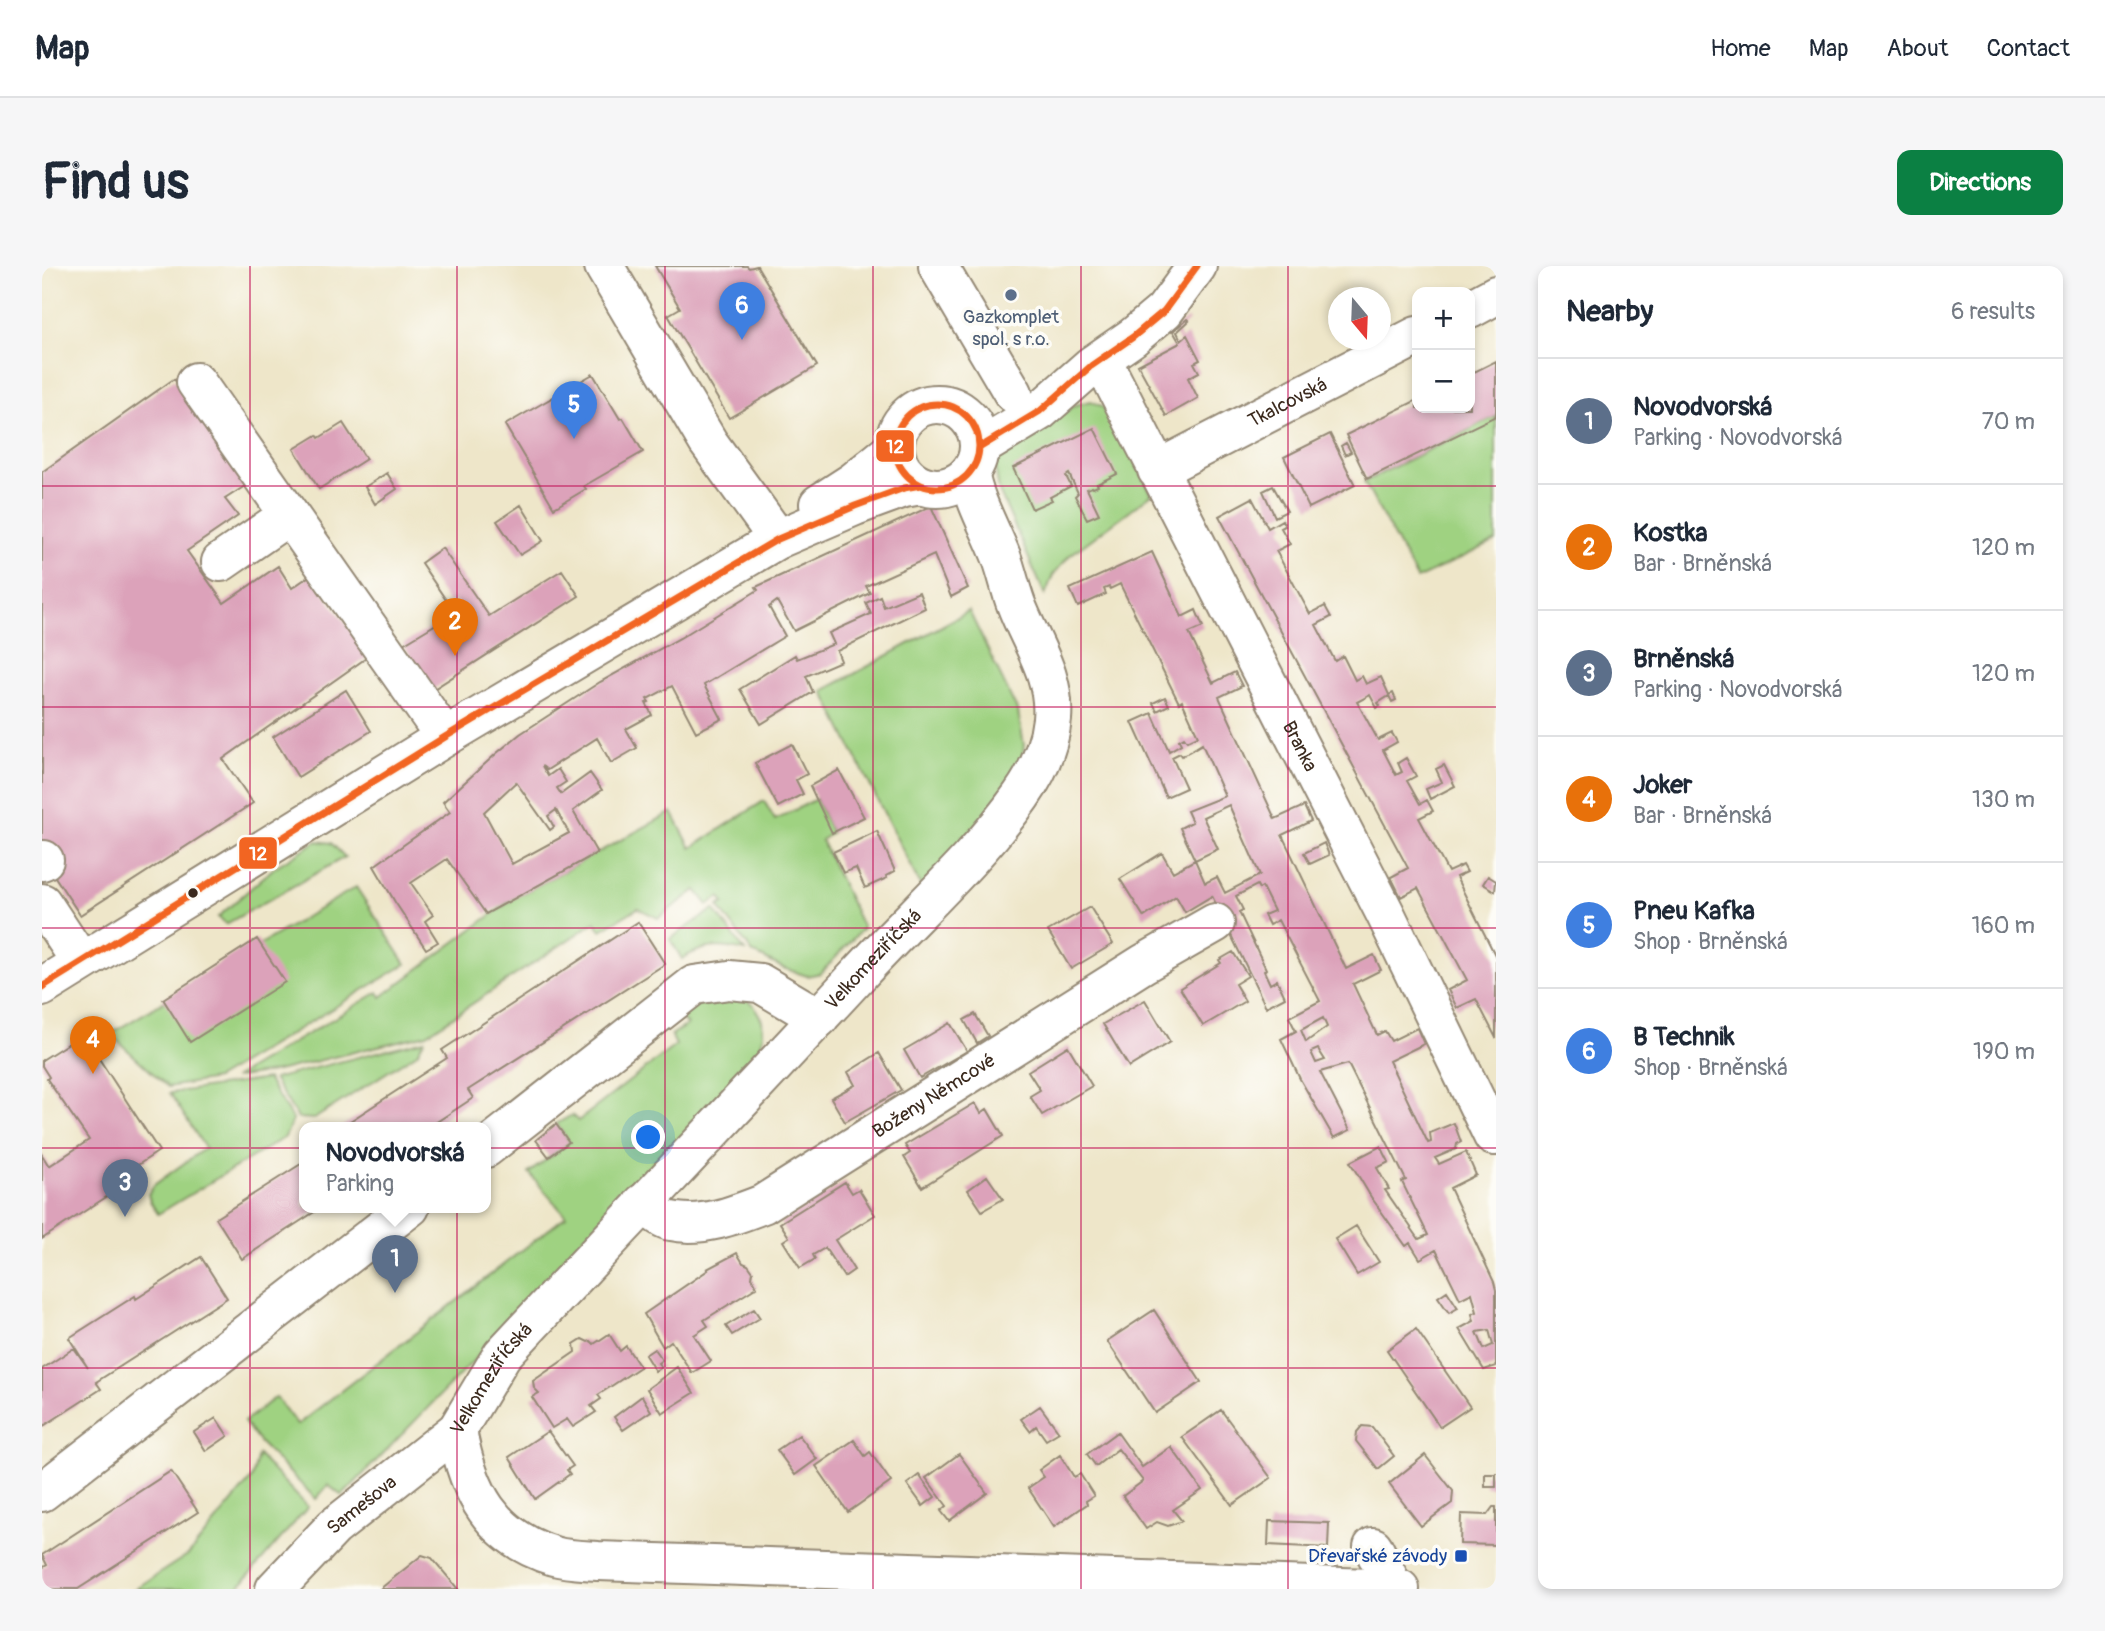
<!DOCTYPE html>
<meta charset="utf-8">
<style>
body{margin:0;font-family:Pangolin,sans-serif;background:#f6f6f7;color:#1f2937}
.controls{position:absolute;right:21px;top:21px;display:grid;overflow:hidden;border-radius:14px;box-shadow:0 4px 10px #0003}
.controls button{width:63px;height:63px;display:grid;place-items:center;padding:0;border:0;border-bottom:2px solid #e0e1e3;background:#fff;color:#1f2937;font:35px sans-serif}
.compass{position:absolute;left:1286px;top:21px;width:63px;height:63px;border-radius:50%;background:#fff;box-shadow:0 4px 10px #0003;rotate:161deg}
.you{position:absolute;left:607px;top:872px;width:24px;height:24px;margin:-18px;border:5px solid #fff;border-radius:50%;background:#1a73e8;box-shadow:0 0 0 10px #1a73e833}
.badge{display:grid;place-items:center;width:46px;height:46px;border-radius:50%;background:#0b8043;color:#fff;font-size:23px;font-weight:700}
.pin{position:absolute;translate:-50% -58px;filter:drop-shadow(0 2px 4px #0008)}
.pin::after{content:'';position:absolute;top:37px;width:24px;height:21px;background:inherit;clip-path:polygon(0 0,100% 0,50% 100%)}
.popup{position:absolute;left:257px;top:856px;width:192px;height:91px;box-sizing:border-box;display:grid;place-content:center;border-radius:14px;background:#fff;filter:drop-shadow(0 2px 5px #0005);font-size:23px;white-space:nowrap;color:#747a83}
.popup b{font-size:26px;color:#1f2937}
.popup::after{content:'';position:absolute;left:50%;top:100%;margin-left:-14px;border:14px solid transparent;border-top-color:#fff}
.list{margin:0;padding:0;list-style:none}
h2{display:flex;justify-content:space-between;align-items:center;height:91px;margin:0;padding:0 28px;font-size:30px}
h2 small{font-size:23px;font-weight:400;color:#747a83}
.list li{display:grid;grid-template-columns:46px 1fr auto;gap:21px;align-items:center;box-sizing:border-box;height:126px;padding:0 28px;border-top:2px solid #e0e1e3}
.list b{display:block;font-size:26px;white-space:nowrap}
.list p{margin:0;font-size:23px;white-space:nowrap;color:#747a83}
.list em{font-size:23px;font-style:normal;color:#747a83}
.map{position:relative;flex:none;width:1454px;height:1323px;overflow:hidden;border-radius:14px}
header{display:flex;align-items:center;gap:42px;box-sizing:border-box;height:98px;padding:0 35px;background:#fff;border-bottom:2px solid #e0e1e3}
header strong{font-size:33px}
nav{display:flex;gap:38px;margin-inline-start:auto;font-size:24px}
.intro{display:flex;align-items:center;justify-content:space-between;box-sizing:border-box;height:168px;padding:0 42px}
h1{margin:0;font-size:49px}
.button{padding:18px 32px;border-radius:14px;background:#0b8043;color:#fff;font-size:24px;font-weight:700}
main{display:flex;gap:42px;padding:0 42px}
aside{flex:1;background:#fff;border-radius:14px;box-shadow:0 4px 10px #0003}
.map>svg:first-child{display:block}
</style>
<header>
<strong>Map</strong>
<nav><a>Home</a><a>Map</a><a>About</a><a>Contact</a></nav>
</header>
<div class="intro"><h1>Find us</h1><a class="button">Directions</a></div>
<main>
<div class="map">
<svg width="1454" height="1323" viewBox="0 0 1454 1323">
<rect width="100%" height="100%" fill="#fdfcf7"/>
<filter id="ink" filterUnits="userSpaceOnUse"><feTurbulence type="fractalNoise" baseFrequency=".0143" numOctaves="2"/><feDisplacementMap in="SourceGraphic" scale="14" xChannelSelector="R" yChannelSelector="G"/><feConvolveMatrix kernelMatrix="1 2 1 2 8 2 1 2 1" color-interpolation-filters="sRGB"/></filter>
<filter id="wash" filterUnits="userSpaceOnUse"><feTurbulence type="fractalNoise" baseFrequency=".00686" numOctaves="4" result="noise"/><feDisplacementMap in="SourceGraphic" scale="28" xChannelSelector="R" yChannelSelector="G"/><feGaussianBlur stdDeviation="1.57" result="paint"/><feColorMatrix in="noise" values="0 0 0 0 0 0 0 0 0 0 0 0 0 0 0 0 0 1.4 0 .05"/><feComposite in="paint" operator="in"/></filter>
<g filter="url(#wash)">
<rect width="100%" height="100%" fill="#eee6c9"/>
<path fill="#9fd281" stroke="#6d7e50" stroke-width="2" d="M1049,135L1060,140L1069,150L1110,228L1027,290L1011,309L1003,329L957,225L952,193L1033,139Z
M1454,150V275L1375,313L1322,216Z
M927,345L976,446L982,479L978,516L883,629L781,425Z
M774,533L790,567L779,574L821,662L779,707L765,710L741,702L711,687L676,640L682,637L678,631L666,639L654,624L616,652L596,642L559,664L553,656L385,768L231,806L192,812L336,726L339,731L472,632L630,546L649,582L722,535L733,554Z
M275,575L289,577L303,591L184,658L176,651L233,601Z
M314,621L364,698L174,813L126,821L68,768Z
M672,643L703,685C679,679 661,679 640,693L628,673Z
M681,728L698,730L711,738L720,754L721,769L712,815L543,980L300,1230L286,1219L274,1233L217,1176L202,1156L234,1131L255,1159L524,950L487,907L527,876L514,858L530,849L536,855L634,779L629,769L645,759L635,747Z
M382,774L375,787L272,853L256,852L231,813Z
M225,813L251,854L243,871L116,948L108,935L106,928L112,919L163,882L128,827Z
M216,1189L266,1241L195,1323H93L147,1288L210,1212Z"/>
<g id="blocks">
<path fill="#dca2ba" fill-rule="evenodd" d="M613,0H705L707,2L715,0L775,100L687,152L626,49L638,42Z
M1145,53L1147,55L1135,66L1139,74L1145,69L1158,94L1152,97L1157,106L1146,112L1156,132L1124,150L1096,99L1138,77L1131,65Z
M1454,95V150L1325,213L1304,169L1375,134V142H1428V108Z
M551,108L578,153L581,152L601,186L542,220L544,223L512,242L463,159Z
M132,113L206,218L183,233L196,250L145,285L182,337L236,300L250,322L269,309L327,390L181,493L211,537L38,649L0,591V206Z
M301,157L324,193L277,223L252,183L275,169L277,172Z
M1052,162L1075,208L1055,218L1056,220L1051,222L1050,221L1045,223L1057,248L1045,253L1033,230L1036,227L1027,208L1024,210L1029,220L1008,231L1010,234L990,243L971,202Z
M1288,168L1313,219L1267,242L1242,191Z
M1304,177L1309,186L1303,189L1299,180Z
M345,207L355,223L333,238L323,221Z
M1231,220L1245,245L1233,251L1221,225Z
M1210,232L1226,262L1240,254L1243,260L1239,262L1248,278L1234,285L1268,348L1283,340L1289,351L1274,359L1293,395L1301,390L1313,414L1320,410L1324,418L1339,411L1347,429L1351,427L1354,434L1350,436L1347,430L1336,437L1338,440L1335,442L1328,429L1315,436L1336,474L1350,467L1355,476L1341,484L1354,509L1360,506L1356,497L1364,492L1374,510L1365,515L1378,538L1385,534L1391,545L1377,552L1406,606L1421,599L1425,606L1414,611L1454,691V772L1434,733L1415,742L1406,724L1425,714L1376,622L1359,631L1349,611L1366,602L1177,250Z
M479,239L501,275L478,289L455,255Z
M889,240L926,322L909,331L892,289L824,320L828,327L752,365L735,335L727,341L743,370L662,419L680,453L654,466L630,420L605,433L607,436L604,437L610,449L584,463L595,482L569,497L555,472L505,504L500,500L506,510L516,503L524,516L515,522L519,528L548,507L560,524L531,545L555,587L444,648L405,593L369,617L391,649L383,655L396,676L384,683L353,636L332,600L408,546L401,536L455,487L478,468L558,416L638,372L716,324L714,321ZM474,516L508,564L512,561L506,550L514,544L527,567L470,598L442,546Z
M400,282L447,350L520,304L537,330L390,424L361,378L419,343L413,335L406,337L379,297Z
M1110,286L1140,351L1154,344L1161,361L1147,367L1171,417L1193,406L1200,420L1177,431L1233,553L1262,540L1269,555L1240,569L1304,703L1332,689L1339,704L1311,718L1335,769L1343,765L1349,775L1375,762L1382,778L1347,795L1386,877L1389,876L1388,867L1412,857L1419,876L1415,878L1414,883L1393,892L1397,898L1424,886L1434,909L1408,922L1452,1016L1454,1024V1100L1442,1104L1417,1063L1432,1055L1430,1048L1435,1046L1430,1027L1418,1033L1394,984L1378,993L1368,977L1364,980L1329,931L1308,896L1339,880L1347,896L1335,902L1347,923L1343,924L1377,973L1386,969L1360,916L1364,914L1306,798L1278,806L1308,864L1292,872L1258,813L1239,773L1254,765L1247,751L1278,735L1236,654L1227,659L1222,649L1232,645L1220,621L1217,623L1215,619L1194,630L1201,644L1197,646L1224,703L1222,705L1228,718L1235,714L1243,731L1224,741L1170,630L1143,646L1134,630L1102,651L1078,613L1120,587L1131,606L1153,594L1138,562L1150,556L1145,545L1183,530L1160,478L1140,490L1138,487L1130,491L1144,522L1124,531L1090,456L1110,447L1127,485L1139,478L1137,474L1142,471L1145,475L1156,470L1140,435L1137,437L1078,318L1068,323L1067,321L1062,323L1064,328L1036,341L1028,323ZM1187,539L1218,609L1183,627L1175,611L1163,617L1153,594L1176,583L1161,551ZM1281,752L1285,761L1264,776L1259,764ZM1276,783L1283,794L1274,797L1269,786ZM1447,1064L1451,1079L1442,1083L1435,1066Z
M877,326L883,342L795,385L799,395L764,410L771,426L719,458L698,423L753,389L755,393L792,378L787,367L829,348L824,337L838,330L842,341Z
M304,424L329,465L256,511L231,471Z
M1123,431L1127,439L1115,445L1111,437Z
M750,478L765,508L754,514L761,528L736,541L713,497Z
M1402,499L1413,520L1388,533L1384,523L1400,516L1394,503Z
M797,504L822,551L790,567L768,520Z
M835,565L853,605L844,610L845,612L823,622L814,602L801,607L791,586Z
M1282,577L1287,589L1268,598L1262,587Z
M1446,610L1454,615L1453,625L1441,618Z
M1048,641L1071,678L1029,703L1006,665Z
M596,656L623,698L426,824L431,832L387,861H299L405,792L400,784Z
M215,673L243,716L148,776L121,733Z
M1191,686L1206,710L1193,718L1203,735L1161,760L1138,722L1179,697L1177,694Z
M1103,734L1128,776L1087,801L1061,758Z
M933,748L946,770L935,777L922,754Z
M908,757L925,785L878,812L862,784Z
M41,768L117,885L73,914L78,922L0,973V889L7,900L47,874L5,813L7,811L0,800V794Z
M1026,780L1050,820L1000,849L988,830L998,824L986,805Z
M837,787L859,824L803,856L789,832L813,819L806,806Z
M933,837L939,847L945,843L961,870L880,921L862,891L868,887L863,879Z
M514,858L527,876L507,891L494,874Z
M262,896V941H280L200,993L174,952Z
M945,910L961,933L940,945L926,924Z
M803,916L810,927L817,923L833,949L793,974L812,1004L802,1011L783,982L771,989L773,993L758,1002L741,975L747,971L738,957Z
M1314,960L1337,996L1315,1009L1293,973Z
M695,987L701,997L706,999L711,1006L710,1011L715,1021L662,1054L666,1060L652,1069L669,1095L650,1107L629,1075L621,1081L602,1048L666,1004L665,1003Z
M159,991L185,1032L54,1116L59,1123L0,1161V1103L32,1082L46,1102L27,1072L93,1030L94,1033Z
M1405,1025L1416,1042L1407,1047L1396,1031Z
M712,1043L718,1052L690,1069L684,1060Z
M1112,1044L1159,1116L1113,1147L1065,1075Z
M1374,1063L1428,1141L1398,1161L1345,1084Z
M567,1068L578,1085L584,1080L598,1101L556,1129L559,1133L549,1140L554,1146L531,1161L525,1153L510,1162L490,1131L497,1127L492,1122L491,1115L533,1086L532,1078L540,1073L546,1076L549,1075L552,1078Z
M612,1083L620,1094L616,1097L619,1101L613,1105L603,1089Z
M635,1101L652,1127L620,1147L605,1123Z
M600,1130L609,1145L581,1164L572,1151Z
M998,1140L1017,1166L1004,1174L994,1160L988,1165L979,1153Z
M1179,1144L1229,1212L1190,1239L1140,1171Z
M174,1152L186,1170L164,1185L152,1166Z
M1320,1160L1330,1161L1352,1190L1336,1203L1314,1175L1315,1166Z
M506,1165L531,1200L525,1204L528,1208L493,1233L467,1191Z
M1075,1166L1100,1201L1129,1181L1160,1224L1131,1244L1140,1255L1126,1260L1115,1256L1104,1263L1081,1230L1101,1215L1076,1183L1054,1200L1045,1188Z
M757,1169L775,1193L753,1209L735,1184Z
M812,1174L823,1190L828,1186L849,1216L806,1246L774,1200Z
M917,1188L945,1227L907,1255L899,1245L905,1240L884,1212Z
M1018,1189L1032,1211L1038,1208L1052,1230L1044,1235L1045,1238L1012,1261L986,1222L1002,1211L997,1204Z
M1383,1189L1411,1225L1410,1237L1379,1260L1347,1218Z
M129,1205L156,1246L36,1323H0V1302L5,1299L0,1289Z
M1443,1208H1454V1221H1443Z
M877,1209L893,1231L881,1240L865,1218Z
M1451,1241H1454V1279L1418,1278L1419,1248L1445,1249Z
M1227,1255L1287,1257L1286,1282L1226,1279Z
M380,1289L390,1292L416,1323H338Z"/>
</g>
</g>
<g filter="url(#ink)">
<use href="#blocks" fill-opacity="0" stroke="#948874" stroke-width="2"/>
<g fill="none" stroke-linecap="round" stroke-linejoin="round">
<defs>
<g id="minor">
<path d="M562,0L666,176L736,273"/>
<path d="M896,0L971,127"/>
<path d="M1428,43L1454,29"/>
<path id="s1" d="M1060,94L1343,647L1451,870H1454"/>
<path d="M154,116L403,471"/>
<circle cx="895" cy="180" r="42"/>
<path d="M937,182L998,145L1049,100L1091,71L1122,45L1155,0"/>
<path id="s2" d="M1115,204L1375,70"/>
<path d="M777,238L811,216L853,182"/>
<path d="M179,296L247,249"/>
<path d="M0,595L2,594"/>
<path d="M0,637L39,696"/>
<path d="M0,721L403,471L736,273L813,240L862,222L879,219"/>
<path d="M444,882L652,719L687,714L718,717L777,752"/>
<path id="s3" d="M601,937C609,943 620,954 629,955C660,962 693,949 721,938L1101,698L1173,657"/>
<path d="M415,1164C426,1226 449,1271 512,1290C526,1294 542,1294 556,1295L1358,1323"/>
<path d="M0,1226L368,941"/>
<path d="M1331,1281L1352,1323"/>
<path id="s4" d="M233,1323L292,1261L415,1164L460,1089C579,961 700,835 818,707C872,648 933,595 979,530C996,506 1007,482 1010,453C1014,409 988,376 974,338C968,322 965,306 959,290C948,262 933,237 927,207"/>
</g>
</defs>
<use href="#minor" stroke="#948874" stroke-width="42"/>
<use href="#minor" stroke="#fff" stroke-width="38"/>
<defs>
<path id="bus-1" d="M853 180a42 42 0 1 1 84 0a42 42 0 1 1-84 0Z
M937,182L998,145L1049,100L1091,71L1122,45L1155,0
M0,721L403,471L736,273L813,240L862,222L879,219"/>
</defs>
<use href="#bus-1" stroke="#fdfcf7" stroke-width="12"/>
<use href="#bus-1" stroke="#f26522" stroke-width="7"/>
</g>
</g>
<path fill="none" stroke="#c2185b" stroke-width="2" stroke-opacity="0.55" d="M208,0V1323M415,0V1323M623,0V1323M831,0V1323M1039,0V1323M1246,0V1323M0,220H1454M0,441H1454M0,662H1454M0,882H1454M0,1102H1454"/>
<circle fill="#5c6f8a" stroke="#fdfcf7" stroke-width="2.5" cx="969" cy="29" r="7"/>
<circle fill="#3b2a1e" stroke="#fdfcf7" stroke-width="2.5" cx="151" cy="627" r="6"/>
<rect fill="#1a4fb4" stroke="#fdfcf7" stroke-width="2.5" x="1412" y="1283" width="14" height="14" rx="3.5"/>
<g text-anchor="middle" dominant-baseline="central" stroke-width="7" stroke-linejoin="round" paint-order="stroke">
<g font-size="19" fill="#4e5e75" stroke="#fdfcf7">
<text x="969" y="51">Gazkomplet<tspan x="969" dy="22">spol. s r.o.</tspan></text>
</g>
<g font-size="19" fill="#3b2a1e" stroke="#fdfcf7">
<text stroke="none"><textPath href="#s2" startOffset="147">Tkalcovská</textPath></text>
<text stroke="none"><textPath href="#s1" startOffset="434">Branka</textPath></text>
<text stroke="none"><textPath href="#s4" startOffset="872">Velkomeziříčská</textPath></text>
<text stroke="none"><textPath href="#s3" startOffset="331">Boženy Němcové</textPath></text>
<text stroke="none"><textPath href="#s4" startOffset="304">Velkomeziříčská</textPath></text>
<text stroke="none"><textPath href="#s4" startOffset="121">Samešova</textPath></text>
</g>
<g font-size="19" fill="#164399" stroke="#fdfcf7" text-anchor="end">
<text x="1405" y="1290">Dřevařské závody</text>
</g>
</g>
<g stroke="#fdfcf7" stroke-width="2.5">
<rect x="833" y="163" width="40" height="34" rx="7" fill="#f26522"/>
<rect x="196" y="570" width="40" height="34" rx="7" fill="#f26522"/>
</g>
<g font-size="19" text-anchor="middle" font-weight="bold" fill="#fff">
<text x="853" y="187">12</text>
<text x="216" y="594">12</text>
</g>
</svg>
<div class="controls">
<button>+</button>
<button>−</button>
</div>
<svg class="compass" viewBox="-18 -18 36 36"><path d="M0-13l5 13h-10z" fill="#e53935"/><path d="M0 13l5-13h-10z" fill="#747a83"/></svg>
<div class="you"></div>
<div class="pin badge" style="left:353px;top:1027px;background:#5c6f8a">1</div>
<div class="popup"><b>Novodvorská</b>Parking</div>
<div class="pin badge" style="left:413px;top:390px;background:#e8710a">2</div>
<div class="pin badge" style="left:83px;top:951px;background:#5c6f8a">3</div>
<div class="pin badge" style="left:51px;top:808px;background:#e8710a">4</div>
<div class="pin badge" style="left:532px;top:173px;background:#3f7fe0">5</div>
<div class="pin badge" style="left:700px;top:74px;background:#3f7fe0">6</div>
</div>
<aside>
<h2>Nearby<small>6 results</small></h2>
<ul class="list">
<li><span class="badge" style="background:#5c6f8a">1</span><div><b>Novodvorská</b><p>Parking · Novodvorská</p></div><em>70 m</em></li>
<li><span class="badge" style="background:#e8710a">2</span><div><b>Kostka</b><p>Bar · Brněnská</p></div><em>120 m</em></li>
<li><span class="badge" style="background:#5c6f8a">3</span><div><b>Brněnská</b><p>Parking · Novodvorská</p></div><em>120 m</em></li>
<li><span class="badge" style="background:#e8710a">4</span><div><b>Joker</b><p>Bar · Brněnská</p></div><em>130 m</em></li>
<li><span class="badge" style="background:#3f7fe0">5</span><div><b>Pneu Kafka</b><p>Shop · Brněnská</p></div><em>160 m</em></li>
<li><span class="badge" style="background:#3f7fe0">6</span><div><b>B Technik</b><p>Shop · Brněnská</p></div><em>190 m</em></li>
</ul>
</aside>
</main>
